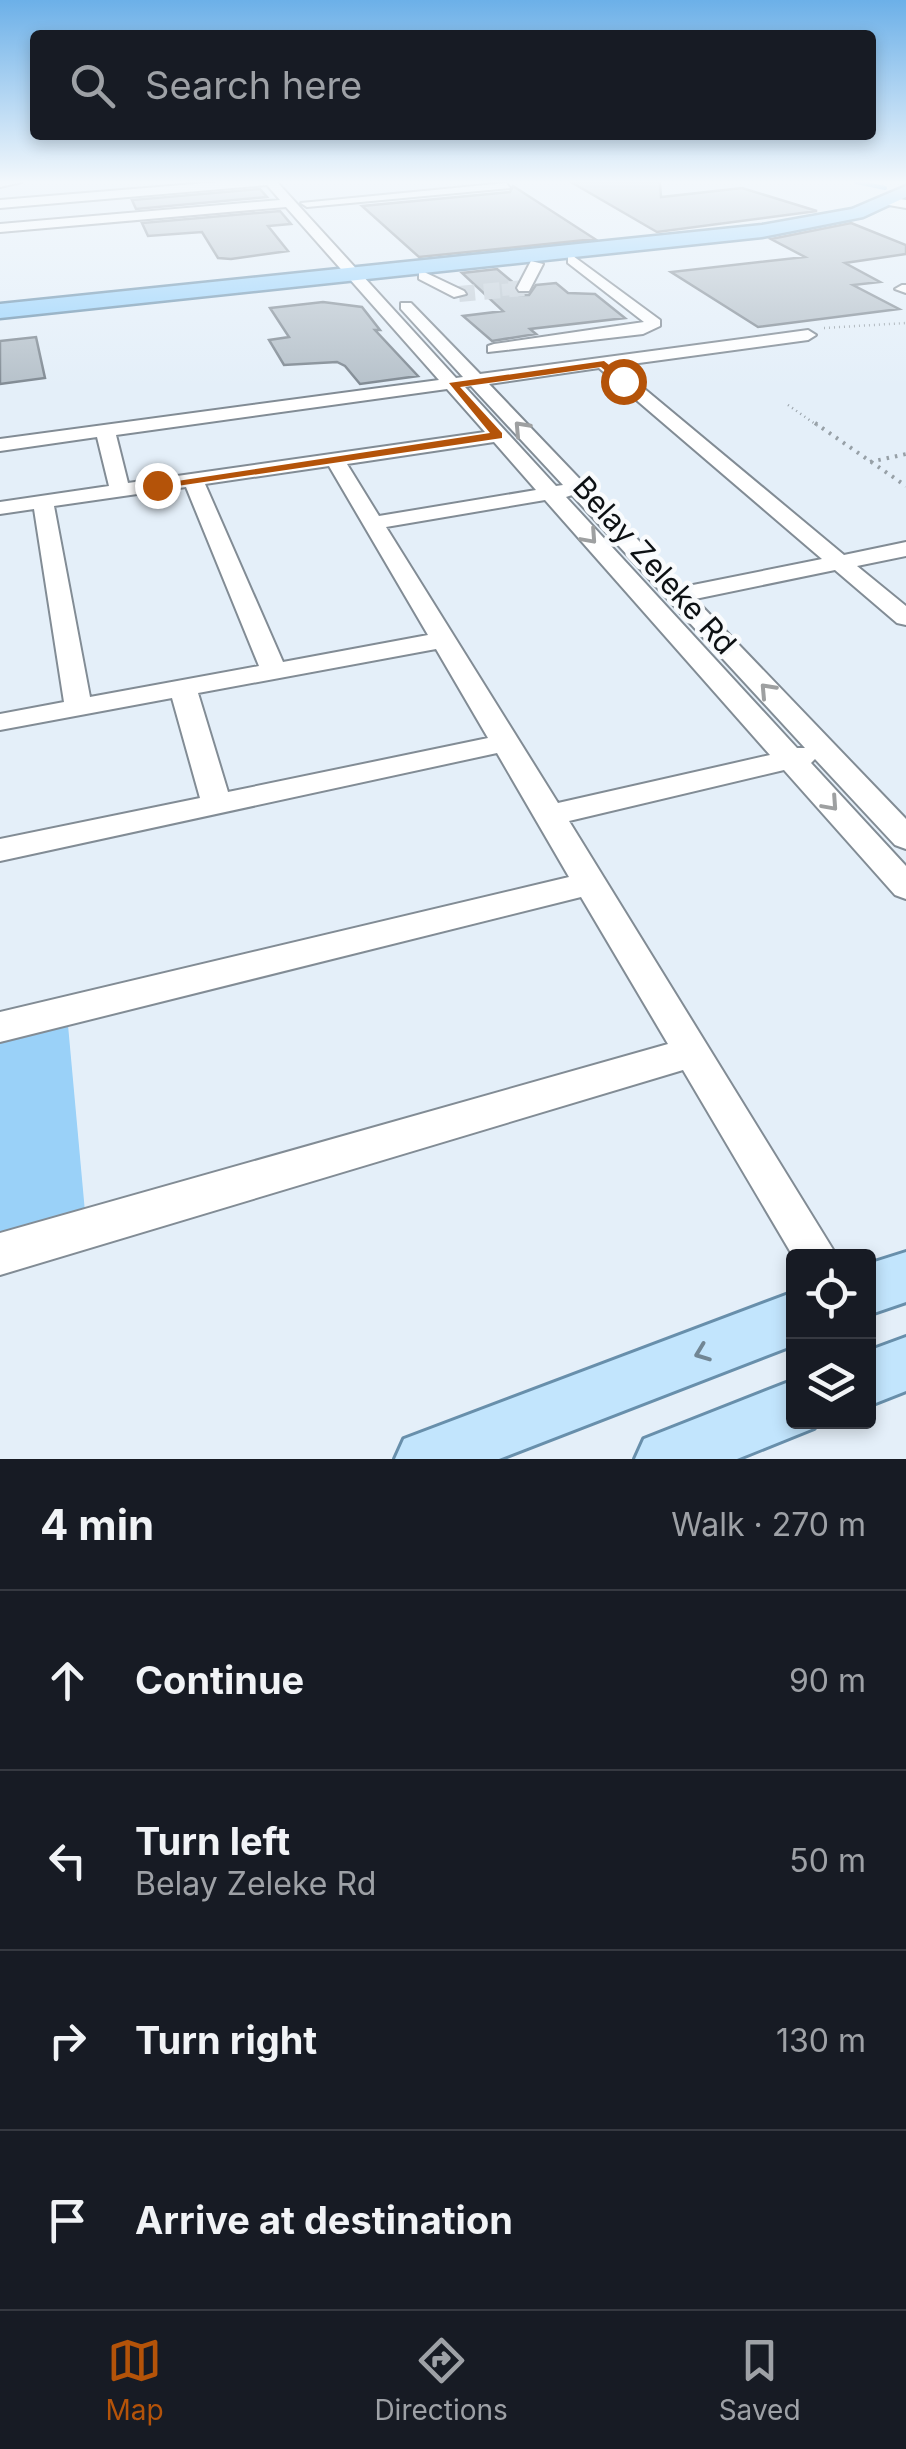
<!DOCTYPE html>
<meta charset="utf-8">
<style>
body{margin:0;font-family:Inter,sans-serif;background:#242831;color:#f1f3f6}
.controls{position:absolute;right:30px;bottom:30px;display:grid;overflow:hidden;border-radius:10px;box-shadow:0 5px 15px #0003}
.controls button{width:90px;height:90px;display:grid;place-items:center;padding:0;border:0;border-bottom:2px solid #363941;background:#171b24;color:#f1f3f6;font:50px sans-serif}
.stop{position:absolute;width:30px;height:30px;margin:-22px;border:8px solid #b45309;border-radius:50%;background:#fff}
.stop.end{background:#b45309;border-color:#fff;box-shadow:0 2px 10px #0008}
.list{margin:0;padding:0;list-style:none}
h2{display:flex;justify-content:space-between;align-items:center;height:130px;margin:0;padding:0 40px;font-size:42px}
h2 small{font-size:32px;font-weight:400;color:#9ea1a6}
.list li{display:grid;grid-template-columns:65px 1fr auto;gap:30px;align-items:center;box-sizing:border-box;height:180px;padding:0 40px;border-top:2px solid #363941}
.list b{display:block;font-size:38px;white-space:nowrap}
.list p{margin:0;font-size:32px;white-space:nowrap;color:#9ea1a6}
.list em{font-size:32px;font-style:normal;color:#9ea1a6}
.icon{flex:none;width:55px;height:55px;fill:none;stroke:currentColor;stroke-width:2;stroke-linecap:round;stroke-linejoin:round}
.map{position:relative;flex:none;width:906px;height:1459px;overflow:hidden}
.search{position:absolute;background:#171b24;box-shadow:0 5px 15px #0003;left:30px;right:30px;top:30px;height:110px;display:flex;align-items:center;gap:25px;box-sizing:border-box;padding:0 35px;border-radius:10px;color:#9ea1a6;font-size:38px}
.sheet{height:850px;background:#171b24}
nav{display:flex;justify-content:space-around;align-items:center;box-sizing:border-box;height:140px;border-top:2px solid #363941;background:#171b24;font-size:28px;color:#9ea1a6}
nav a{display:grid;justify-items:center;gap:5px}
nav .on{color:#b45309}
.map>svg:first-child{display:block}
</style>
<div class="map">
<svg width="906" height="1459" viewBox="0 0 906 1459">
<rect width="100%" height="100%" fill="#e4eff9"/>
<path fill="#9ad1f8" d="M68,1025L85,1212L0,1237V1042Z"/>
<g fill="none" stroke-linecap="round" stroke-linejoin="round">
<path stroke="#52abe7" stroke-width="4" d="M856,182L885,188"/>
</g>
<path fill="#b6c1ca" stroke="#808a93" stroke-width="2.5" d="M571,182H660L661,197L742,188L817,211L657,232Z
M513,186L595,239L419,257L362,206L510,192Z
M260,189L267,197L136,209L132,200Z
M280,211L291,224L268,226L288,251L231,259L218,258L202,232L148,236L142,223Z
M851,223L906,245V254L845,263L880,282L853,285L899,309L758,327L671,272L805,257L771,239Z
M497,269L515,284L514,290L519,295H529L536,285L556,283L568,293L595,294L625,318L530,329L536,334L492,341L463,316L503,311L462,273Z
M323,302L362,307L380,330H375L418,376L360,384L345,366L337,362L284,365L269,340L289,337L270,308Z
M36,337L45,378L0,384V341Z"/>
<g fill="none" stroke-linecap="round" stroke-linejoin="round">
<path stroke="#c4ced7" stroke-width="12" stroke-dasharray="12 6" stroke-linecap="butt" d="M502,290L524,288"/>
<path stroke="#c4ced7" stroke-width="16" stroke-dasharray="16 9" stroke-linecap="butt" d="M459,294L524,288"/>
<defs>
<path id="minor" d="M0,182H22L0,187Z
M219,182H277L456,378L463,377L401,309V303H411L480,374L808,330L816,335L808,340L617,366L844,555L906,542V556L857,566L906,606V625L897,623L835,570L695,599L906,819V849L895,845L815,759L811,763L906,866V899L895,895L784,770L569,821L837,1256L794,1258L683,1070L0,1275V1233L668,1044L581,897L0,1042V1012L569,877L497,753L0,861V839L200,798L172,698L0,730V714L64,702L34,509L0,514V502L109,486L97,437L0,451V439L439,380L286,207L0,232V224L280,200L267,185L0,208V200ZM599,368L822,559L683,587L489,384ZM471,386L563,485L556,486L465,387ZM447,389L485,432L128,483L116,435ZM494,442L536,490L379,516L347,464ZM329,466L428,635L283,662L205,484ZM186,487L259,666L90,697L54,506ZM572,495L805,748H797L566,497ZM545,500L770,755L558,803L386,527ZM436,649L488,738L228,792L198,693Z
M506,183L510,188L307,207L301,203Z
M887,197L906,200V208L883,204Z
M573,256L660,320V326L643,334L488,352V346L494,344L644,322L568,263V257Z
M531,261L543,264L529,291H519L517,288Z
M424,272L464,291L466,294L454,297L419,279V273Z
M902,285H906V293L895,289Z"/>
<path id="major" d="M906,1252V1302L868,1315V1264Z
M794,1292V1345L499,1459H395L404,1439Z
M906,1337V1391L868,1406V1351Z
M794,1380V1422H816L814,1428L737,1459H635L644,1439Z"/>
<path id="highway" d="M906,186V197L863,217L762,237L0,318V304L762,225L852,209Z"/>
</defs>
<use href="#minor" stroke="#828c95" stroke-width="4"/>
<use href="#major" stroke="#688fab" stroke-width="6"/>
<use href="#highway" stroke="#688fab" stroke-width="5"/>
<path stroke="#97a0a7" stroke-width="2.5" stroke-dasharray="1 4" stroke-linecap="butt" d="M824,328L906,323
M788,405L818,426"/>
<path stroke="#97a0a7" stroke-width="4" stroke-dasharray="2.5 6" stroke-linecap="butt" d="M815,423L906,486
M870,462L906,454"/>
<use href="#minor" fill="#fff" fill-rule="evenodd"/>
<use href="#major" fill="#c2e5fd" fill-rule="evenodd"/>
<use href="#highway" fill="#99d3fc" fill-rule="evenodd"/>
</g>
<defs><path id="oneway-chevron" d="M-2-3.5L2.5 0L-2 3.5" fill="none" stroke-width="1.6" stroke-linecap="round" stroke-linejoin="round" transform="scale(2.5)"/></defs>
<g stroke="#9ea0a1">
<use href="#oneway-chevron" transform="translate(521 428) rotate(-133)"/>
<use href="#oneway-chevron" transform="translate(590 537) rotate(48)"/>
<use href="#oneway-chevron" transform="translate(767 690) rotate(-133)"/>
<use href="#oneway-chevron" transform="translate(831 804) rotate(48)"/>
</g>
<use stroke="#718694" href="#oneway-chevron" transform="translate(702 1353) rotate(159)"/>
<linearGradient id="sky" x2="0" y2="1"><stop stop-color="#6cb0e8"/><stop offset="0.47" stop-color="#f3f8fc"/><stop offset="1" stop-color="#f3f8fc" stop-opacity="0"/></linearGradient>
<rect width="906" height="387" fill="url(#sky)"/>
<path fill="#b45309" d="M604,361L627,379V383H620L601,367L460,387L502,433V438L157,489L151,485L490,433L449,383Z"/>
<g text-anchor="middle" dominant-baseline="central" stroke-width="9" stroke-linejoin="round" paint-order="stroke">
<g font-size="30" fill="#0d1114" stroke="#f9fbfd">
<text transform="translate(655 565) rotate(48)">Belay Zeleke Rd</text>
</g>
</g>
</svg>
<div class="controls">
<button><svg class="icon" aria-label="locate" viewBox="0 0 24 24"><circle cx="12" cy="12" r="6"/><path d="M12 2v4M12 18v4M2 12h4M18 12h4"/></svg></button>
<button><svg class="icon" aria-label="layers" viewBox="0 0 24 24"><path d="M12 4l9 5-9 5-9-5zM3 14l9 5 9-5"/></svg></button>
</div>
<div class="stop" style="left:623px;top:381px"></div>
<div class="stop end" style="left:157px;top:485px"></div>
<div class="search"><svg class="icon" aria-label="search" viewBox="0 0 24 24"><circle cx="10" cy="10" r="6"/><path d="M15 15l6 6"/></svg>Search here</div>
</div>
<section class="sheet">
<h2>4 min<small>Walk · 270 m</small></h2>
<ul class="list">
<li><svg class="icon" aria-label="ahead" viewBox="0 0 24 24"><path d="M12 20V5M6 11l6-6 6 6"/></svg><div><b>Continue</b></div><em>90 m</em></li>
<li><svg class="icon" aria-label="left" viewBox="0 0 24 24"><path d="M17 20v-9H6M10 6l-5 5 5 5"/></svg><div><b>Turn left</b><p>Belay Zeleke Rd</p></div><em>50 m</em></li>
<li><svg class="icon" aria-label="right" viewBox="0 0 24 24"><path d="M7 20v-9h11M14 6l5 5-5 5"/></svg><div><b>Turn right</b></div><em>130 m</em></li>
<li><svg class="icon" aria-label="arrive" viewBox="0 0 24 24"><path d="M6 21V4h12l-3 4 3 4H6"/></svg><div><b>Arrive at destination</b></div></li>
</ul>
</section>
<nav>
<a class="on"><svg class="icon" aria-label="map" viewBox="0 0 24 24"><path d="M3 6l6-2 6 2 6-2v14l-6 2-6-2-6 2zM9 4v14M15 6v14"/></svg>Map</a>
<a><svg class="icon" aria-label="directions" viewBox="0 0 24 24"><path d="M12 3l9 9-9 9-9-9zM9 14v-3h6M13 9l2 2-2 2"/></svg>Directions</a>
<a><svg class="icon" aria-label="saved" viewBox="0 0 24 24"><path d="M7 4h10v16l-5-4-5 4z"/></svg>Saved</a>
</nav>
